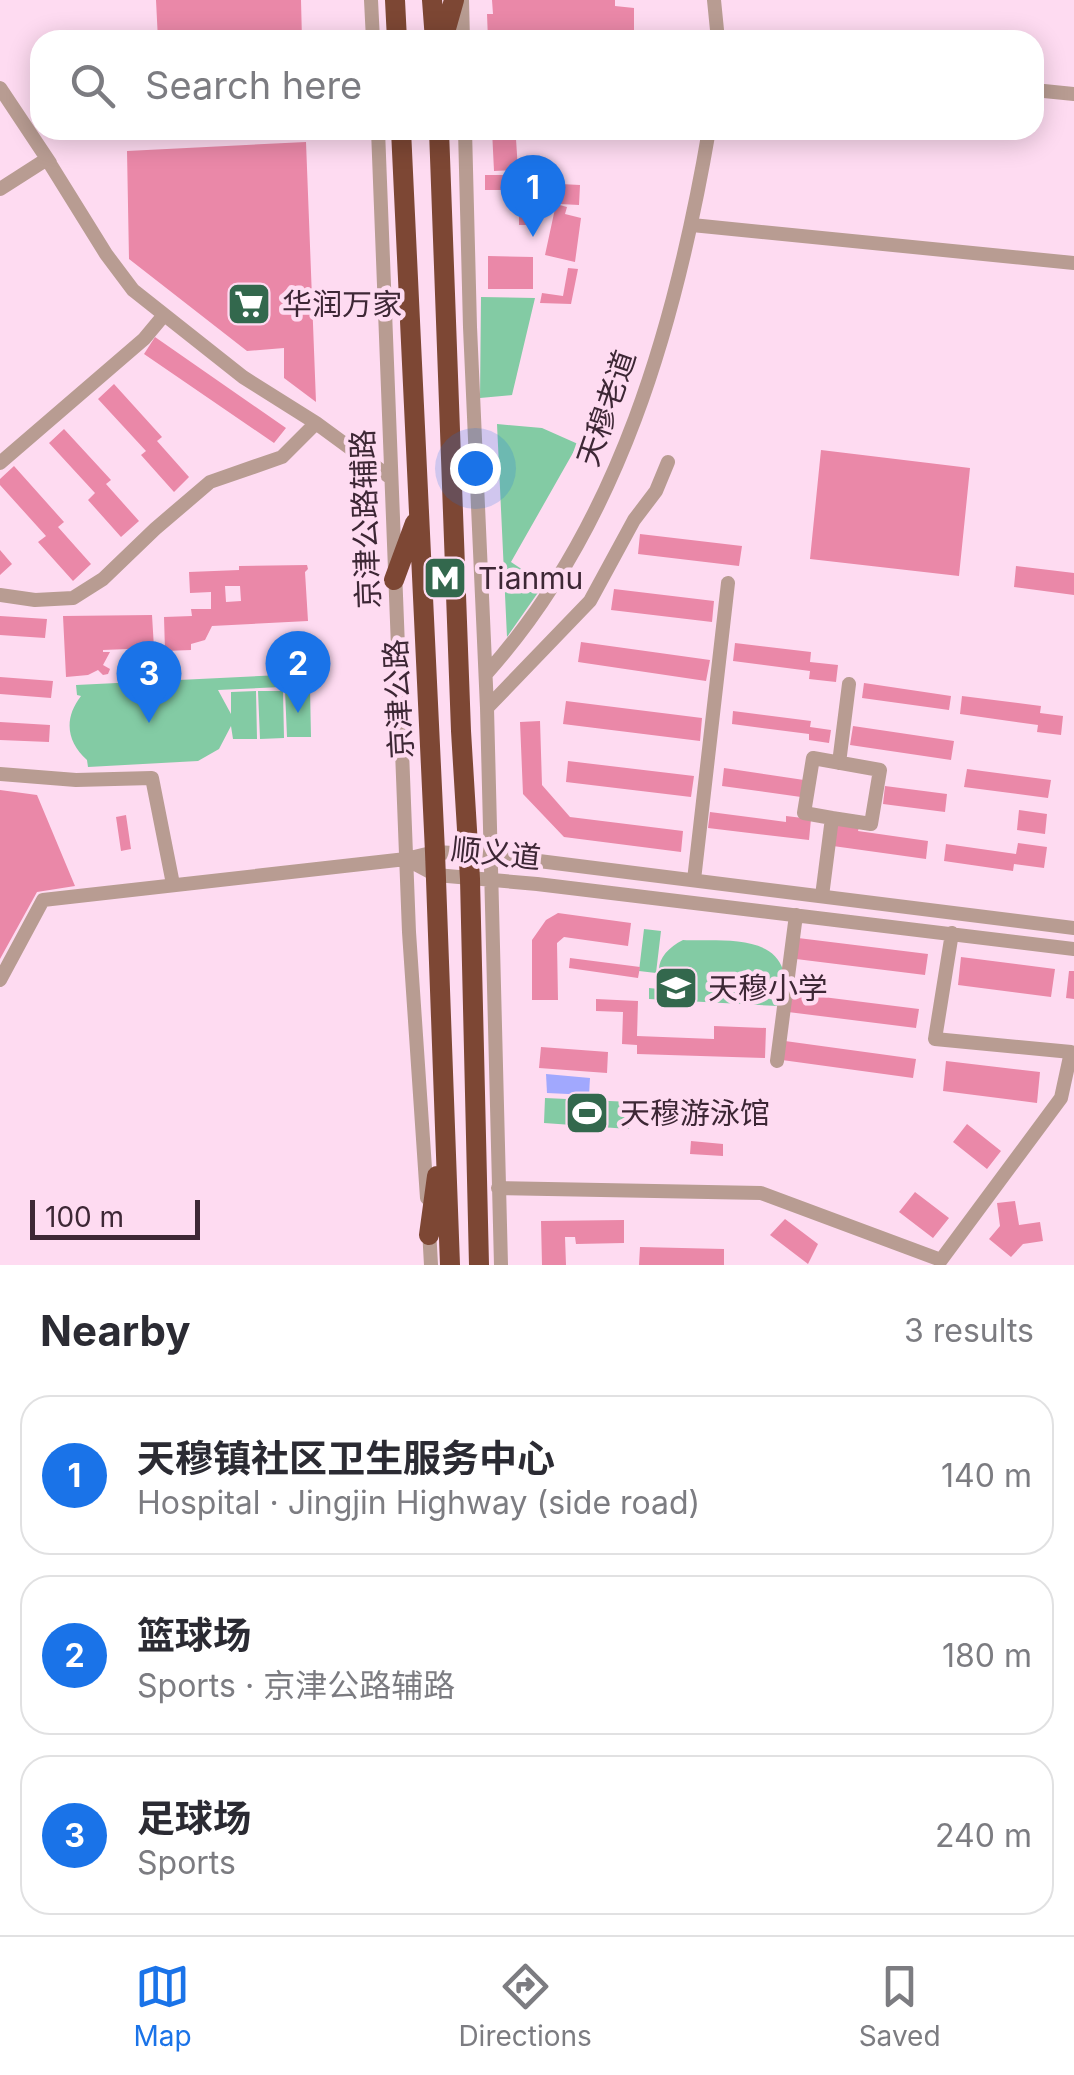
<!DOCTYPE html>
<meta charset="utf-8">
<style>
body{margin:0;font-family:Inter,"Noto Sans SC",sans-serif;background:#f2f2f3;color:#2b2b33}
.scale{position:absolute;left:30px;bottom:25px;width:170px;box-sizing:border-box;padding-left:10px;border:5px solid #3d2735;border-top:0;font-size:28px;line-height:35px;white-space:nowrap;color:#3d2735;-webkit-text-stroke:8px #fedbf1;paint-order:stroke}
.you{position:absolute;left:475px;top:468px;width:35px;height:35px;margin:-25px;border:8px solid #fff;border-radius:50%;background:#1a73e8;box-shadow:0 0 0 15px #1a73e833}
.badge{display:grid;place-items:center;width:65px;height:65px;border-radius:50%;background:#1a73e8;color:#fff;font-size:32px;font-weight:700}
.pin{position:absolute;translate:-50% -82px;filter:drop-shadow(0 2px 5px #0008)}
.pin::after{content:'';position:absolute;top:52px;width:35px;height:30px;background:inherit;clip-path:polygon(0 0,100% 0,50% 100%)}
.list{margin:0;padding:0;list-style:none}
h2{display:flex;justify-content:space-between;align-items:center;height:130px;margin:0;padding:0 40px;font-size:42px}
h2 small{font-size:32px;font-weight:400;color:#7c7c81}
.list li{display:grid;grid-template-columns:65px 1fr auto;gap:30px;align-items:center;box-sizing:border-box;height:160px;margin:0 20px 20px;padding:0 20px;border:2px solid #e1e1e2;border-radius:30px}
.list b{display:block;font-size:38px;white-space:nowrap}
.list p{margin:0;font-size:32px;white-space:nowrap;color:#7c7c81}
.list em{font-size:32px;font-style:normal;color:#7c7c81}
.icon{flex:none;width:55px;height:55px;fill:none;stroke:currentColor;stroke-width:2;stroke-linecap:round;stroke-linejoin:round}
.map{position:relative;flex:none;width:1074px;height:1265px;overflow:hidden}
.search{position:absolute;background:#fff;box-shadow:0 5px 25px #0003;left:30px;right:30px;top:30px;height:110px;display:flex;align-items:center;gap:25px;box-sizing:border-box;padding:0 35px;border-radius:30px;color:#7c7c81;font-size:38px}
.sheet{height:670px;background:#fff}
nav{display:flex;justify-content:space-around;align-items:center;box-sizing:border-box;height:140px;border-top:2px solid #e1e1e2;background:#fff;font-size:28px;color:#7c7c81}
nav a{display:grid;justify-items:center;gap:5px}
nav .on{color:#1a73e8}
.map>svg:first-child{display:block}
</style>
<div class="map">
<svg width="1074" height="1265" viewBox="0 0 1074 1265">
<rect width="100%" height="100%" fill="#fedbf1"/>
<path fill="#83cba4" d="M481,297L535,298L512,395L480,398Z
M497,424L542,428L578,444L511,562L544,584L507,637Z
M281,675L282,687L218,690L231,714V692L256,691L257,739H233L231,726L219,749L198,761L88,767L87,760C66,741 64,718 81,696L77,695L76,685Z
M310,689L311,737H287L285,690Z
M258,691H283L284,738L260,739Z
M644,929L661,931L656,973L639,971Z
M683,940C714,942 772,933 783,970L771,994L779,995L778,1006L649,999V988L668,990C650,970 661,951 683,940Z
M545,1098L631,1102L629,1129L544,1123Z"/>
<path fill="#a1a8fe" d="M546,1074L590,1078L589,1095L547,1093Z"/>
<path fill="#ea88a8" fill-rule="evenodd" d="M156,0H301L302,40H158Z
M492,0H615V6L634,8V40H488L487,14H493Z
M492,130H507V139H516L518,170L494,171Z
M560,130H636L637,136L560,133Z
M306,142L316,402L284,378V348L247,351L129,259L127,151Z
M485,175H541V183L580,185L579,205L540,203V225H519V190H485Z
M556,204L567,207L565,214L581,218L575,262L545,255Z
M488,256L533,257V289H488Z
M568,268L578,269L571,304L540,303L542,293L563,296Z
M155,337L286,428L274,443L144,354Z
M114,384L162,437L157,441L189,477L174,492L141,455L146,451L98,399Z
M64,429L111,480L106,484L139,521L121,537L88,500L95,493L49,443Z
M821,450L970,468L959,576L810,559Z
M14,466L64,522L58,527L91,564L73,581L38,542L46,536L0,485V479Z
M640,534L742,546L739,566L638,554Z
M0,550L12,564L0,575Z
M307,565L308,569L305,572L308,621L212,626L205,640L191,644V650L165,651L164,617L192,616L191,609H211V592L190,593L189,572L239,570V566ZM225,586H240L241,601L226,602Z
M1016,566L1074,573V595L1014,587Z
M614,589L714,601L712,622L611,610Z
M152,615L154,648L103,650V652H110L103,665L110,669L108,674L103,675L98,670L88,675L66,677L63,616Z
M0,616L47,619L45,638L0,635Z
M581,642L710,660L706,681L578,662Z
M735,643L811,652L810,662L838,665L836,682L809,679L810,671L733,661Z
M0,677L53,681L51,698L0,694Z
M864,683L951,696L949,710L862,698Z
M962,696L1041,706L1040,713L1063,716L1061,735L1037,732L1038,725L960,714Z
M566,701L702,718L700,741L563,724Z
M733,711L811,721L810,727L831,730L829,743L809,740V734L732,724Z
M540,721L542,785L570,817L683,831L681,852L564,837L523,794L520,722Z
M0,722L50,725L49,742L0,740Z
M853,726L954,741L951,760L850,745Z
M568,761L694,776L691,797L566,782Z
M724,768L804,780L801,797L722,786Z
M967,769L1051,780L1048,798L964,787Z
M885,786L947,794L945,812L883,804Z
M0,790L37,795L75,886L37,892L0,959Z
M1019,810L1047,814L1045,834L1017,830Z
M710,812L786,822V816L811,819L809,840L708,828Z
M126,815L131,849L121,851L116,817Z
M836,823L859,827L858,831L928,841L926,859L833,846Z
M1018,843L1047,847L1044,868L1014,864L1013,871L944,861L946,844L1016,854Z
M558,913L631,923L628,946L564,937L557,943L558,1000H532V940L546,920Z
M798,938L928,954L925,975L796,959Z
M961,957L1055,969L1051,997L958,985Z
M570,958L640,967L638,978L569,968Z
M1069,971H1074V999L1066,998Z
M791,993L919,1009L916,1028L788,1012Z
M596,999L638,1001L637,1036L714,1039V1026L766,1028L765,1058L637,1054V1045L622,1044L623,1012L596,1011Z
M785,1041L916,1059L913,1078L782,1060Z
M541,1047L608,1052L607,1073L539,1068Z
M946,1061L1040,1072L1037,1103L943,1091Z
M967,1124L1001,1151L987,1169L953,1142Z
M691,1141L723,1144V1156L690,1154Z
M915,1192L949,1218L933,1238L899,1212Z
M1015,1201L1019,1225L1040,1222L1043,1241L1023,1244L1011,1257L989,1239L1000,1226L997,1203Z
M785,1219L818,1244L808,1264L770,1235Z
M624,1220V1243L576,1244L575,1237H565L566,1265H542L541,1221Z
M640,1247L724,1249V1265H639Z"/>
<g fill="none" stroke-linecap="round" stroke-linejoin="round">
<path stroke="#b89c92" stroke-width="14" d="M371,0L373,40
M462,0L463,40
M714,0L718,40
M0,88L50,163
M1034,90L1074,94
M378,130L409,932L427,1198
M465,130L470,327L487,708L501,1265
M0,189L47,159L106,254L133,290L243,377L316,423L391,478
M692,225L1074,263
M0,463L144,339L164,315
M0,595L35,600L73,598L103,579L155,529L210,482L282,457L316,423
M486,674C619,526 676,323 709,130
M487,708L590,601L634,520L656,491L668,462
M839,763L849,684
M0,774L76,780L152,778L173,884
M406,859L436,875L537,884L1074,949
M694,880L728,583
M822,896L832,818L871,824L880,770L813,758L804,813L832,818
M0,980L43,900L406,859L435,852L491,855L1074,928
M777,1061L796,915
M498,1188L761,1193L941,1260L1061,1098L1071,1052L935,1039L952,933
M429,1229L431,1265"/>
<path stroke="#7d4734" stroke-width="20" d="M395,0L397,40
M432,0L435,40
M445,32L454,0
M401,130L435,852L450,1265
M439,130L461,731L470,879L479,1265
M394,580L415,523
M429,1235L437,1176"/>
</g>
<defs>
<symbol id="supermarket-square" viewBox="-11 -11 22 22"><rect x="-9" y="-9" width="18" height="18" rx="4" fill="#33684d" stroke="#fedbf1"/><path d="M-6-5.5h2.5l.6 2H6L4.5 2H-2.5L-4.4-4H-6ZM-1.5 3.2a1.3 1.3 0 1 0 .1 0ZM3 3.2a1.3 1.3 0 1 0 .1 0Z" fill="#fff"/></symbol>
<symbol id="metro-square" viewBox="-11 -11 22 22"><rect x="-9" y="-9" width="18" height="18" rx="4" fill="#33684d" stroke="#fedbf1"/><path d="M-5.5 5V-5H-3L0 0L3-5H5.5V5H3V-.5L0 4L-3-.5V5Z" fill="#fff"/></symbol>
<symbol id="school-square" viewBox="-11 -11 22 22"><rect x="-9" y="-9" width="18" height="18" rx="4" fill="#33684d" stroke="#fedbf1"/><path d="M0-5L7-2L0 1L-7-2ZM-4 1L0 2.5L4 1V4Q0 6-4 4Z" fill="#fff"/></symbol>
<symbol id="stadium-square" viewBox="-11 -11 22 22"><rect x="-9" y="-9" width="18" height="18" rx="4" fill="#33684d" stroke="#fedbf1"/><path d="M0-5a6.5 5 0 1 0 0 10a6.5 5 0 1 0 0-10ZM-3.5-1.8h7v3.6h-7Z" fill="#fff"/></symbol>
</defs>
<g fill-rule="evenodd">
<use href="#supermarket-square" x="224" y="279" width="50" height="50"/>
<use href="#metro-square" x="420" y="553" width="50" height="50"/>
<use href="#school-square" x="651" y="963" width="50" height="50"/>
<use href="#stadium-square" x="562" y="1088" width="50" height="50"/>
</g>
<g text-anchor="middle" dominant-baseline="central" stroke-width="9" stroke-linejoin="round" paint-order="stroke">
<g font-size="30" fill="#3d2735" stroke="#fedbf1" text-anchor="start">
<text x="282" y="304">华润万家</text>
<text x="478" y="578">Tianmu</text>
<text x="708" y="988">天穆小学</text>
<text x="620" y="1113">天穆游泳馆</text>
</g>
<g font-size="30" fill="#3d2735" stroke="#fedbf1">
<text transform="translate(606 408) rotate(-71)">天穆老道</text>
<text transform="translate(365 519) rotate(-92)">京津公路辅路</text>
<text transform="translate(398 699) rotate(-93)">京津公路</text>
<text transform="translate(496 853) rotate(6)">顺义道</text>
</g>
</g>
</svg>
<div class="scale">100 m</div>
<div class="you"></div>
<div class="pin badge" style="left:533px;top:237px">1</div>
<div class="pin badge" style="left:298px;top:713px">2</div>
<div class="pin badge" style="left:149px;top:723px">3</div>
<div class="search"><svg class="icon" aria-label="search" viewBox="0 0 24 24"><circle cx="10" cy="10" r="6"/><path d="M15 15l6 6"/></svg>Search here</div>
</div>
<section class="sheet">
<h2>Nearby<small>3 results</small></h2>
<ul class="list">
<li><span class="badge">1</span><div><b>天穆镇社区卫生服务中心</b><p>Hospital · Jingjin Highway (side road)</p></div><em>140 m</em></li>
<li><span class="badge">2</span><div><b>篮球场</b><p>Sports · 京津公路辅路</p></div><em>180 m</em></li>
<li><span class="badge">3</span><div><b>足球场</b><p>Sports</p></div><em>240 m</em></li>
</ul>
</section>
<nav>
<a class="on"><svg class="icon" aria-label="map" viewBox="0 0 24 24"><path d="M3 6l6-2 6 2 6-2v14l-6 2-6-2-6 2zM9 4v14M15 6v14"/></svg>Map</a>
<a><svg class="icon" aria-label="directions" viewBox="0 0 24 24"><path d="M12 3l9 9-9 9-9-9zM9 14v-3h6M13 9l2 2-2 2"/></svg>Directions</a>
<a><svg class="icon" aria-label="saved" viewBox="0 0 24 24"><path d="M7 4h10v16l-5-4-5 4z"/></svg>Saved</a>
</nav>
